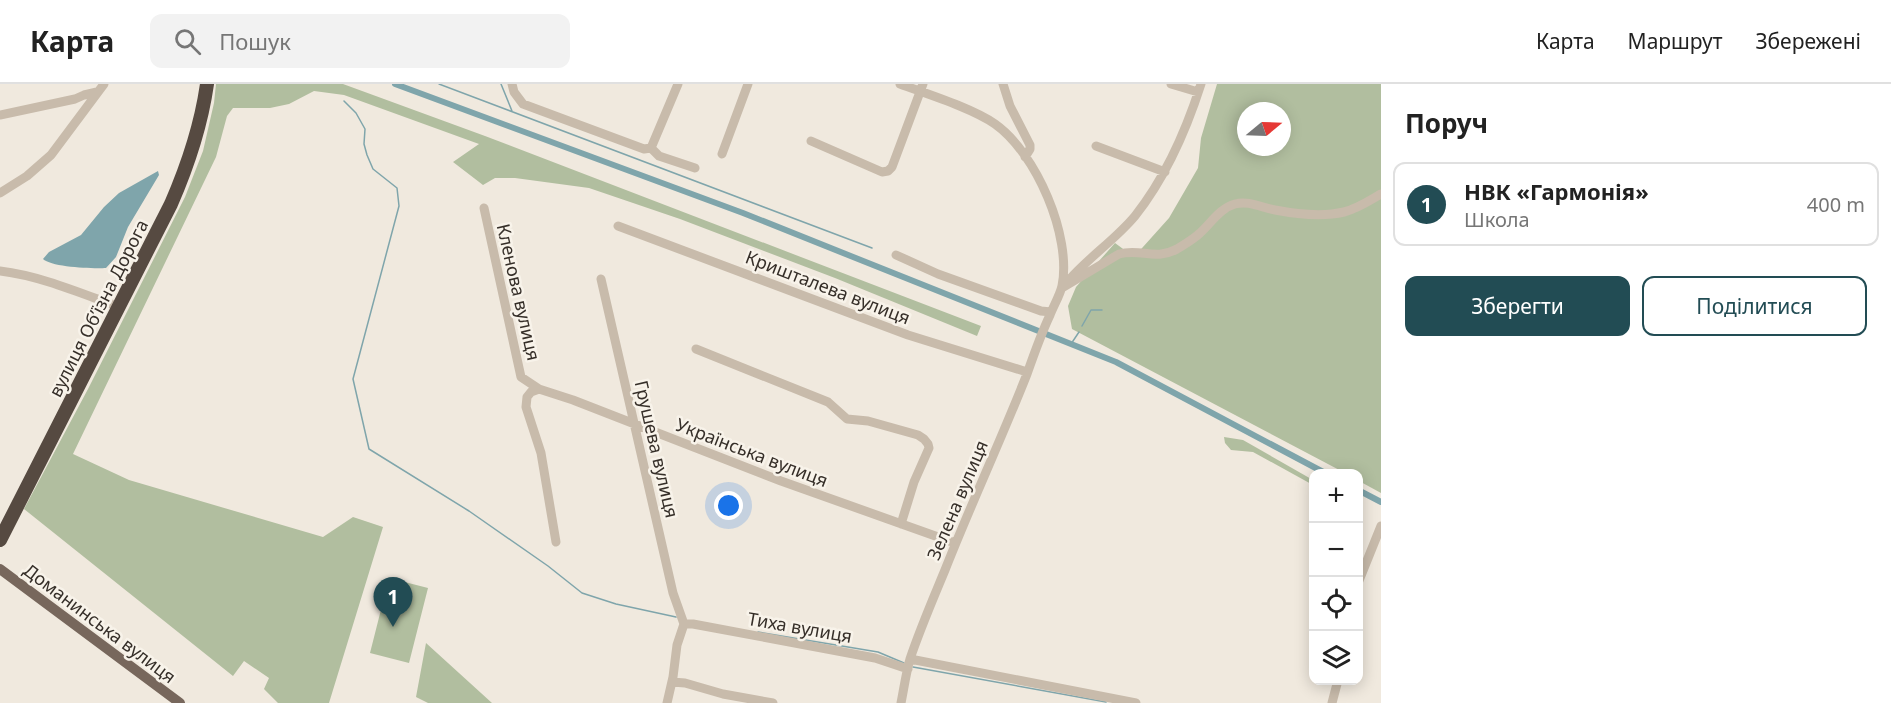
<!DOCTYPE html>
<html lang="uk">
<meta charset="utf-8">
<style>
body{margin:0;font-family:"Noto Sans",sans-serif;background:#f2f2f2;color:#222}
.controls{position:absolute;right:18px;bottom:18px;display:grid;overflow:hidden;border-radius:12px;box-shadow:0 3px 15px #0003}
.controls button{width:54px;height:54px;display:grid;place-items:center;padding:0;border:0;border-bottom:2px solid #e0e0e0;background:#fff;color:#222;font:30px sans-serif}
.compass{position:absolute;left:1237px;top:18px;width:54px;height:54px;border-radius:50%;background:#fff;box-shadow:0 3px 15px #0003;rotate:71deg}
.you{position:absolute;left:729px;top:422px;width:21px;height:21px;margin:-15px;border:4px solid #fff;border-radius:50%;background:#1a73e8;box-shadow:0 0 0 9px #1a73e833}
.badge{display:grid;place-items:center;width:39px;height:39px;border-radius:50%;background:#224c54;color:#fff;font-size:20px;font-weight:700}
.pin{position:absolute;translate:-50% -50px;filter:drop-shadow(0 2px 3px #0008)}
.pin::after{content:'';position:absolute;top:32px;width:21px;height:18px;background:inherit;clip-path:polygon(0 0,100% 0,50% 100%)}
.list{margin:0;padding:0;list-style:none}
h2{display:flex;justify-content:space-between;align-items:center;height:78px;margin:0;padding:0 24px;font-size:26px}
h2 small{font-size:20px;font-weight:400;color:#767676}
.list li{display:grid;grid-template-columns:39px 1fr auto;gap:18px;align-items:center;box-sizing:border-box;height:84px;margin:0 12px 12px;padding:0 12px;border:2px solid #e0e0e0;border-radius:12px}
.list b{display:block;font-size:22px;white-space:nowrap}
.list p{margin:0;font-size:20px;white-space:nowrap;color:#767676}
.list em{font-size:20px;font-style:normal;color:#767676}
.actions{display:flex;gap:12px;padding:18px 24px}
.actions a{flex:1;padding:14px 0;border:2px solid #224c54;border-radius:12px;text-align:center;font-size:21px;color:#224c54}
.actions .main{background:#224c54;color:#fff}
.icon{flex:none;width:33px;height:33px;fill:none;stroke:currentColor;stroke-width:2;stroke-linecap:round;stroke-linejoin:round}
.map{position:relative;flex:none;width:1381px;height:619px;overflow:hidden}
header{display:flex;align-items:center;gap:36px;box-sizing:border-box;height:84px;padding:0 30px;background:#fff;border-bottom:2px solid #e0e0e0}
header strong{font-size:28px}
nav{display:flex;gap:33px;margin-inline-start:auto;font-size:21px}
.search{width:420px;height:54px;background:#f2f2f2;display:flex;align-items:center;gap:15px;box-sizing:border-box;padding:0 21px;border-radius:12px;color:#767676;font-size:22px}
main{display:flex}
aside{flex:1;background:#fff}
.map>svg:first-child{display:block}
</style>
<header>
<strong>Карта</strong>
<div class="search"><svg class="icon" aria-label="search" viewBox="0 0 24 24"><circle cx="10" cy="10" r="6"/><path d="M15 15l6 6"/></svg>Пошук</div>
<nav><a>Карта</a><a>Маршрут</a><a>Збережені</a></nav>
</header>
<main>
<div class="map">
<svg width="1381" height="619" viewBox="0 0 1381 619">
<rect width="100%" height="100%" fill="#f0e9de"/>
<path fill="#b1be9f" fill-rule="evenodd" d="M216,0H343L485,52L981,242L977,252L835,194L680,135L589,104L515,94H495L483,101L453,78L479,60L344,11L314,7L289,20L270,24H233L227,32L216,73L73,370L129,396L323,453L353,433L383,443L329,619H278L264,605L269,594L244,577L233,592L24,425L88,305L185,113L203,67L214,19Z
M1217,0H1381V409L1359,397L1358,390L1345,389L1072,245L1068,222L1076,203L1115,159L1134,173L1169,134L1198,84L1201,54ZM1246,27H1282V63H1246Z
M1224,353L1243,356L1313,396V401L1253,368L1231,366L1225,359Z
M389,494L428,504L409,579L370,569Z
M426,559L492,619H428L416,613Z"/>
<path fill="#7fa5ab" d="M158,87L159,91L128,143L116,173L106,184C93,185 51,183 43,175L49,168L81,151L104,123L119,109Z"/>
<g fill="none" stroke-linecap="round" stroke-linejoin="round">
<path stroke="#7fa5ab" stroke-width="1.5" d="M439,0L872,164
M501,0L512,27
M344,17L356,29L365,45L364,60L367,71L373,85L397,104L399,122L353,295L369,365L469,427L548,482L582,509L616,520L676,533
M1082,242L1091,226H1102
M1071,260L1079,248
M758,548L878,568L904,579
M913,583L1106,618"/>
<path stroke="#7fa5ab" stroke-width="6" d="M395,0L743,129L1116,278L1327,390
M1358,406L1381,418"/>
<path stroke="#c8bbab" stroke-width="9" d="M512,0L514,8L523,20L644,65L651,64L659,72L695,84
M900,0C927,10 972,24 995,40C1036,69 1072,152 1062,202C1060,211 1054,221 1050,231C1041,250 1034,270 1027,290C1001,356 971,420 945,486C933,515 920,545 910,575C906,589 904,604 901,619
M1003,0L1010,22L1030,61V65L1025,73
M1171,0L1198,8
M0,31L75,15L84,11L97,8
M811,57L882,88L888,87L892,83L923,0
M1096,62L1165,88
M651,64L678,0
M722,70L748,0
M0,109L27,92L51,71L104,0
M484,124L521,293L539,305L531,308L527,313L526,323L541,369L556,458
M618,142L908,251L1027,288
M896,171L938,190L1041,227L1051,228
M0,187C41,192 80,209 119,223
M601,195L673,509L684,540
M1069,196C1089,173 1116,155 1135,132C1166,93 1186,47 1201,0
M1062,204L1119,170C1141,164 1155,177 1177,165C1185,160 1194,155 1200,149C1211,139 1220,124 1235,120C1249,116 1262,124 1275,126C1296,130 1323,133 1344,128C1357,125 1369,117 1381,110
M696,265L828,318L847,335L868,337L918,351L924,355L928,360L929,364L914,398L901,440
M539,305L573,316L781,397L955,459
M1358,499L1381,442
M684,540H693L875,574L908,585
M910,575L1136,619
M672,598L685,599L723,610L773,619
M667,619L673,593L677,561L684,540
M1332,619L1338,596"/>
<path stroke="#77675c" stroke-width="10" d="M0,485L180,619"/>
<path stroke="#564a41" stroke-width="14" d="M0,456L171,120C188,81 201,42 207,0"/>
</g>
<g text-anchor="middle" dominant-baseline="central" stroke-width="5" stroke-linejoin="round" paint-order="stroke">
<g font-size="18" fill="#362f29" stroke="#f8f3ea">
<text transform="translate(828 203) rotate(21)">Кришталева вулиця</text>
<text transform="translate(519 208) rotate(77)">Кленова вулиця</text>
<text transform="translate(98 224) rotate(-63)">вулиця Обʼїзна Дорога</text>
<text transform="translate(657 365) rotate(77)">Грушева вулиця</text>
<text transform="translate(752 368) rotate(21)">Українська вулиця</text>
<text transform="translate(957 416) rotate(-67)">Зелена вулиця</text>
<text transform="translate(100 539) rotate(37)">Доманинська вулиця</text>
<text transform="translate(800 543) rotate(10)">Тиха вулиця</text>
</g>
</g>
</svg>
<div class="controls">
<button>+</button>
<button>−</button>
<button><svg class="icon" aria-label="locate" viewBox="0 0 24 24"><circle cx="12" cy="12" r="6"/><path d="M12 2v4M12 18v4M2 12h4M18 12h4"/></svg></button>
<button><svg class="icon" aria-label="layers" viewBox="0 0 24 24"><path d="M12 4l9 5-9 5-9-5zM3 14l9 5 9-5"/></svg></button>
</div>
<svg class="compass" viewBox="-18 -18 36 36"><path d="M0-13l5 13h-10z" fill="#e53935"/><path d="M0 13l5-13h-10z" fill="#767676"/></svg>
<div class="you"></div>
<div class="pin badge" style="left:393px;top:543px">1</div>
</div>
<aside>
<h2>Поруч<small></small></h2>
<ul class="list">
<li><span class="badge">1</span><div><b>НВК «Гармонія»</b><p>Школа</p></div><em>400 m</em></li>
</ul>
<div class="actions"><a class="main">Зберегти</a><a>Поділитися</a></div>
</aside>
</main>
